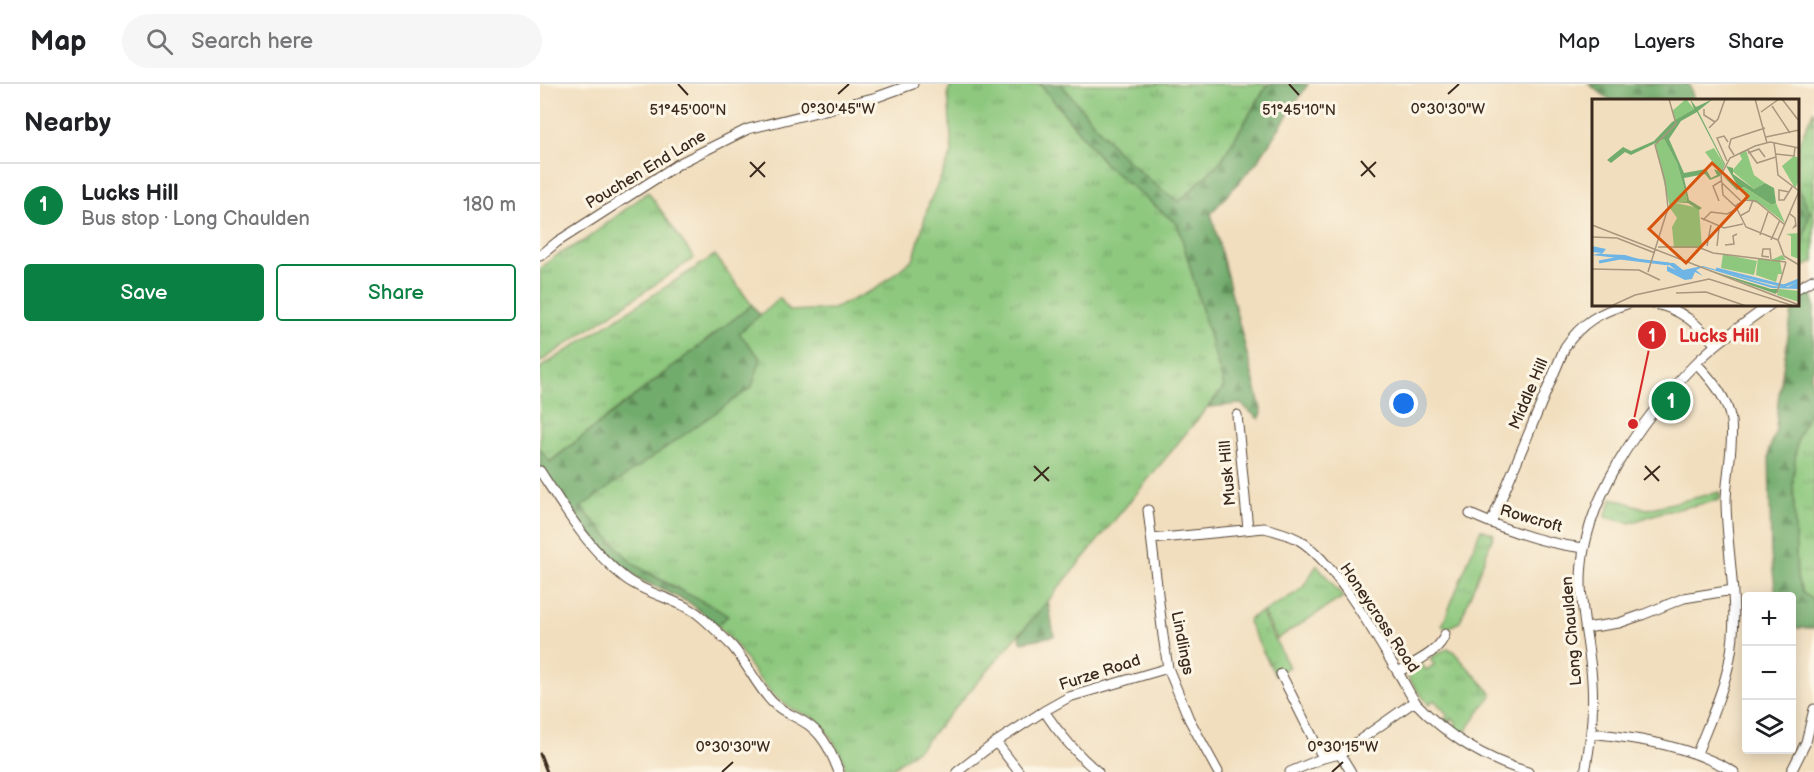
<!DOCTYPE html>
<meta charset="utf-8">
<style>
body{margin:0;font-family:"Balsamiq Sans",sans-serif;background:#f6f6f6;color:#202124}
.controls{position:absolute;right:18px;bottom:18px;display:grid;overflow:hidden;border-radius:6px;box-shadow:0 3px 15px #0003}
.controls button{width:54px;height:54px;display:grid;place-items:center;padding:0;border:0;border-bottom:2px solid #e0e0e0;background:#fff;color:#202124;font:30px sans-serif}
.you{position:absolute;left:864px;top:320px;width:21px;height:21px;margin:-15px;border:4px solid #fff;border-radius:50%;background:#1a73e8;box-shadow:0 0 0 9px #1a73e833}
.badge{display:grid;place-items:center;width:39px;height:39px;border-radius:50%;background:#0b8043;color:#fff;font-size:20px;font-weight:700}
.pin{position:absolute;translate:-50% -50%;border:3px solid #fff;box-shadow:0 2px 6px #0006}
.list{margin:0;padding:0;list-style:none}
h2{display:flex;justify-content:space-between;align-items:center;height:78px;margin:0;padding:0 24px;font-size:26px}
h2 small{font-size:20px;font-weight:400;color:#757577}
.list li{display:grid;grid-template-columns:39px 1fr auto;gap:18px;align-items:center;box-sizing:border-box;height:84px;padding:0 24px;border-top:2px solid #e0e0e0}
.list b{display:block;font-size:22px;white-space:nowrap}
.list p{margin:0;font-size:20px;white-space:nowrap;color:#757577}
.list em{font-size:20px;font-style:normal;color:#757577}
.actions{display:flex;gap:12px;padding:18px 24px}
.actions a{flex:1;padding:14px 0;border:2px solid #0b8043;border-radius:6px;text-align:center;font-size:21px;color:#0b8043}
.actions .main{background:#0b8043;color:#fff}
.icon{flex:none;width:33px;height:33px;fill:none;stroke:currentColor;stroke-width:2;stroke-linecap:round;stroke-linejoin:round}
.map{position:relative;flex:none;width:1274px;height:688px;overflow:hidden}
header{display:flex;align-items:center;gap:36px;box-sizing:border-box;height:84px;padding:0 30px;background:#fff;border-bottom:2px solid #e0e0e0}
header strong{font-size:28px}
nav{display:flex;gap:33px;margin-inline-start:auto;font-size:21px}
.search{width:420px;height:54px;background:#f6f6f6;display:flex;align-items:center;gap:15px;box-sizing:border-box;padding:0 21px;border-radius:33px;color:#757577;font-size:22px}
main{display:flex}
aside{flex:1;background:#fff}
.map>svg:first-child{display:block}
</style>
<header>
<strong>Map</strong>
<div class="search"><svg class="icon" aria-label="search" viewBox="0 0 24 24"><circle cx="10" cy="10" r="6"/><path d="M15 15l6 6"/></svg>Search here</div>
<nav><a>Map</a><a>Layers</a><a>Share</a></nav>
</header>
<main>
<aside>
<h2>Nearby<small></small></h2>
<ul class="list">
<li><span class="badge">1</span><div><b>Lucks Hill</b><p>Bus stop · Long Chaulden</p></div><em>180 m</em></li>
</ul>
<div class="actions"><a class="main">Save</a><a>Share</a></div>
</aside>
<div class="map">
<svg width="1274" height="688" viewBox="0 0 1274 688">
<defs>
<pattern id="grass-tufts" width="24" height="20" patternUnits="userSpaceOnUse" patternTransform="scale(1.5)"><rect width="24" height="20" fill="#8dc87e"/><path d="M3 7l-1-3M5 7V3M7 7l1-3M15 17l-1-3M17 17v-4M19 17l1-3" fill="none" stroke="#74a367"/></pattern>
<pattern id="forest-firs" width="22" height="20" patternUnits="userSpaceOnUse" patternTransform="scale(1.5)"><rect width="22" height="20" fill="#72ac6d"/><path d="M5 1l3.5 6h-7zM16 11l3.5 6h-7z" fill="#5f8c59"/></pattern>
</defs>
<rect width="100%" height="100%" fill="#fcf5e5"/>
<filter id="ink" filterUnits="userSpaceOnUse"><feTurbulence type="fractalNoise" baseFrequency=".0167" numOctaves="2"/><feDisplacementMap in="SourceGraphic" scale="12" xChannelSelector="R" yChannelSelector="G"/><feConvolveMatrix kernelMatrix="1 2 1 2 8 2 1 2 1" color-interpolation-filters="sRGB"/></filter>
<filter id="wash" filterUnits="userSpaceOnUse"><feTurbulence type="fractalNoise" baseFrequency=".008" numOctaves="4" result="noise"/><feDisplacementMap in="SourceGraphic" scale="24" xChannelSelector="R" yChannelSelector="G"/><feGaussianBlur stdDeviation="1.35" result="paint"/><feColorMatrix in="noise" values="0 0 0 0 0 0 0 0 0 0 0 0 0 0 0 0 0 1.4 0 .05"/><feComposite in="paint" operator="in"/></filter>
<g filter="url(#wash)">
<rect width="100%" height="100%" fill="#f1debe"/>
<path fill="url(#grass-tufts)" stroke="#64794e" stroke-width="1.5" d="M414,0H500L566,81L638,141L684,303L508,517L382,662L347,688H305L304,678L294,658L284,644L276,635L252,625L235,613L216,591L197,562L177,541L187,532L93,480L40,423L211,303L199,249L240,214L249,227L293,225L337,204L374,174L389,119L412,69L408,7Z
M521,0H728L681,77L639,118L614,100L578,68Z
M1274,26V178L1258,185V178L1270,128L1258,103V61Z
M108,108L154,174L0,278V185L14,173L45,156Z
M175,171L212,221L9,378L0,365V284Z
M1273,318L1274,323V518L1262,507L1257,494L1253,396L1257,356Z
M1180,408V416L1119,429L1090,439L1065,433L1072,414L1107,425Z
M941,445L954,450L920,538L907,544L902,542Z
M777,481L803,513L737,555L723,528L756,509L763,503Z
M721,528L749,583L735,591L708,538L709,535Z
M908,564L913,567L952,610L923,651L913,644L917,639L912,634L907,639L904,636L908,631L894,616L889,621L868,594L872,585L881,579L886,586L894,581L890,574Z"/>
<path fill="url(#forest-firs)" stroke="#566b46" stroke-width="1.5" d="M500,0H521L578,68L614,100L639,118L681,77L728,0H768L717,78L671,129L722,329L719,335L701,320L669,323L684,303L638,141L566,81Z
M1049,0H1149L1154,16H1070Z
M1258,103L1270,128L1258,178Z
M1272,207L1274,224V283L1271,291L1273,318L1257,356L1253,396L1257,494L1262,507L1274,518V544H1252V512H1236L1231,470L1229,366L1236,346L1238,317L1252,227L1251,221L1258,220V216Z
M212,221L220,231L199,249L221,275L212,303L41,423L93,480L131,502L172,522L188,532L177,541L150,519L99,495L57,460L0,381V365L10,378Z
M508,517L514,552L481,558L480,550Z"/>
</g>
<g filter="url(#ink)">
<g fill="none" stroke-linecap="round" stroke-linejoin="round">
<defs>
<path id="minor" d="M0,172L17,158L140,79L208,45L337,13L373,0
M1258,204L1274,195
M1114,220C1141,224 1159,242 1176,261
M1156,279C1172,296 1187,313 1191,337C1194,364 1186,392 1186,419C1187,471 1200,523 1190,574C1184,607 1169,638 1157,669
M697,331L708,445
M0,387C24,424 49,466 85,494C104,509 135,515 155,528C165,535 183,553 192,562C207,579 216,601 232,618C246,631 257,632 270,642C285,653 292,671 299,688
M608,426L623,552L628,584L649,635L678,688
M930,430C966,446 1005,460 1044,464
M951,439L1025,263C1041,239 1060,228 1087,220
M612,455L724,444C737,447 748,450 759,456C795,478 835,551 857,587C864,597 869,610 876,619C907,652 944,675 988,688
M1046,544L1079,539L1102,531L1144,514L1193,506
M858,588C873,579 900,568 905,550
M741,590L783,674
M504,627C520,651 535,669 558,688
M1051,649C1102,655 1150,662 1194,688
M456,658L479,688
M800,670L811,688
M417,688L456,658L504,627L529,613L628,584
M750,688L783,674L800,670L875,617
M1045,688C1051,658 1054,628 1052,597C1050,564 1041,531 1041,497C1041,418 1102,334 1155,280C1178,257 1205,239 1231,220
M1251,688L1266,658L1274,625"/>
</defs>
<use href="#minor" stroke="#564536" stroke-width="11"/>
<use href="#minor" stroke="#fff" stroke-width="9"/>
<path stroke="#3b2a1e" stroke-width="3" d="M0,670L7,688"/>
</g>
</g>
<path fill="none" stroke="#3b2a1e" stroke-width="2" d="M138,0L148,11M749,0L759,11M298,10L309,0M908,10L919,0M821,77L835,93M210,78L225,93M821,92L836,78M210,93L225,78M494,382L509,397M1105,382L1119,397M1104,396L1120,382M494,397L509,383M182,688L193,678M792,688L803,678"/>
<g text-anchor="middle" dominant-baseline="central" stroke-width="6" stroke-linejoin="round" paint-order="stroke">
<g font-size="16" fill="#3b2a1e" stroke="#fcf5e5">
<text transform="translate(106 86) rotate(-31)">Pouchen End Lane</text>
<text transform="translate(989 310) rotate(-67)">Middle Hill</text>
<text transform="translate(688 389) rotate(-95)">Musk Hill</text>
<text transform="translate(991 435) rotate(16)">Rowcroft</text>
<text transform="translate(839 534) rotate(56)">Honeycross Road</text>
<text transform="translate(1032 547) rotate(-95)">Long Chaulden</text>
<text transform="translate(642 559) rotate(79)">Lindlings</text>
<text transform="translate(560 589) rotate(-18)">Furze Road</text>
</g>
</g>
<g transform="translate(1052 15)">
<rect width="207" height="207" fill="#f1debe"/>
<path d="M94,0L102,10L83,22L80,12ZM72,40L85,64L95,99V103H79L107,109L110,149H82L80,128L85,119L78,109L63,45ZM122,49L132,65L129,74L113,53ZM154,51L162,76L173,84L162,90L140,72L150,60L147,54ZM190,156L194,161H188L190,175H186L184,183L164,176L166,159L179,161Z" fill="#8dc87e"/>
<path d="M98,0L104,8L121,0L106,12L133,65L128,77L118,81L113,75L92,79L97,101L110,109L107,111L96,104H77L95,103V99L85,64L72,40L39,56L33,53L19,64L15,61L31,48L39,52L62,42L80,23L102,10ZM105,13L132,65L129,73L122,70L125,76L119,79L114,70L92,74L77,40L89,22ZM134,67L141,69V75L162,90L173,84L182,89L184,104L180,106L152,88L145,91L130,76L147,89ZM110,169L179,190H186L184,195Z" fill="#72ac6d" fill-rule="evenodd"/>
<path d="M202,57L207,59V82L203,89L190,67ZM152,88L180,106L184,104L193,124L170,106L155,100L149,90ZM207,134V160L199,157V137L194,135ZM131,155L165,162L162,176L129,169ZM175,161L187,163V170L176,169L184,170L183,177L165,174L167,164L174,165V169ZM187,190L207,192V203L185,196Z" fill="#8dc87e"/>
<path d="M0,147L14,150L10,155L33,156L57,163L82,164L91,171L111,167L181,187L196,188L207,182V190L180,189L111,168L104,171L111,177L103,173L100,180L93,181L75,172V167L84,171L76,165L0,156L10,154L0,153Z" fill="#6eb5e5"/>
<path fill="none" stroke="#6eb5e5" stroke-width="3" d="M7,163L28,159L77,165M124,170L192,187L207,181"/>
<path fill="none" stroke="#a8967e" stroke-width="1.5" d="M163,0L175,44M190,0L207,22M180,7L198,34M112,10V16L123,23M169,13L187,0M117,29L126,20L133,0M174,38L207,31M155,50L165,64L184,58L182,44M156,54L167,50L173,58M184,55L202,57L203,48M142,56L137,48L139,40L173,29M184,58L186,76L207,92M135,62L125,39L132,37L136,43M129,83L149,102M207,92L186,141L192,157L207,166M197,93L187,91V101H192L200,88M127,102L121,87L129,82M143,107L153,101L164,102L193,126M198,115L203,119L204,127L202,128L204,125M148,117L157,112L161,101M109,119L132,129L151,125M111,121L119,113L135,115L145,110M0,126L207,206M168,136L176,113M0,138L25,139L63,154M179,141L188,121M186,141L154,128L144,108L131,96L129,76L138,59L163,47L178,43L207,49M133,146L142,145L141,137L145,135M115,147L119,126M125,147L127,129M66,148H106L121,154L194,163M177,158L170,157L171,150H178L179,160M0,170L47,171L68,181M56,173L76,109L73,82L63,46L84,25L77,0M84,194L114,193L154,207M185,194L194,163M19,207L43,196L117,180L202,207"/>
<path fill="#d7540e" fill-opacity="0.15" stroke="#d7540e" stroke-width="3" d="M120,64L156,97L94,164L57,130Z"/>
<rect width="207" height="207" fill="none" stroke="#3b2a1e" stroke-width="3"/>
</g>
<g font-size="15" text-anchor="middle" fill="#3b2a1e" stroke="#fcf5e5" stroke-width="6" stroke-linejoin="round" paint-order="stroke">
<text x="298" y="30">0°30'45"W</text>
<text x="908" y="30">0°30'30"W</text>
<text x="759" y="31">51°45'10"N</text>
<text x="148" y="31">51°45'00"N</text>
<text x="193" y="668">0°30'30"W</text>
<text x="803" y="668">0°30'15"W</text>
</g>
<path fill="none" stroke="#d62828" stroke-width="2" d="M1093 340L1112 251"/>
<g fill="#d62828" stroke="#fcf5e5" stroke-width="2">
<circle cx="1093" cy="340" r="6"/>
<circle cx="1112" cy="251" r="15"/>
</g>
<g font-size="18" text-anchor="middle" font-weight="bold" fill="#fff">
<text x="1112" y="258">1</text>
</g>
<g font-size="18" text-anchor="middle" font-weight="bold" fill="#d62828" stroke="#fcf5e5" stroke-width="6" stroke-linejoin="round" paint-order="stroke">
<text x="1179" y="258">Lucks Hill</text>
</g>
</svg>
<div class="controls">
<button>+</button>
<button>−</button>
<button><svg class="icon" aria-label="layers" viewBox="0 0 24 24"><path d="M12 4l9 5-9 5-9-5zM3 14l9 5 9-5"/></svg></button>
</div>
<div class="you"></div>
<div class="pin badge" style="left:1131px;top:317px">1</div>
</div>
</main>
